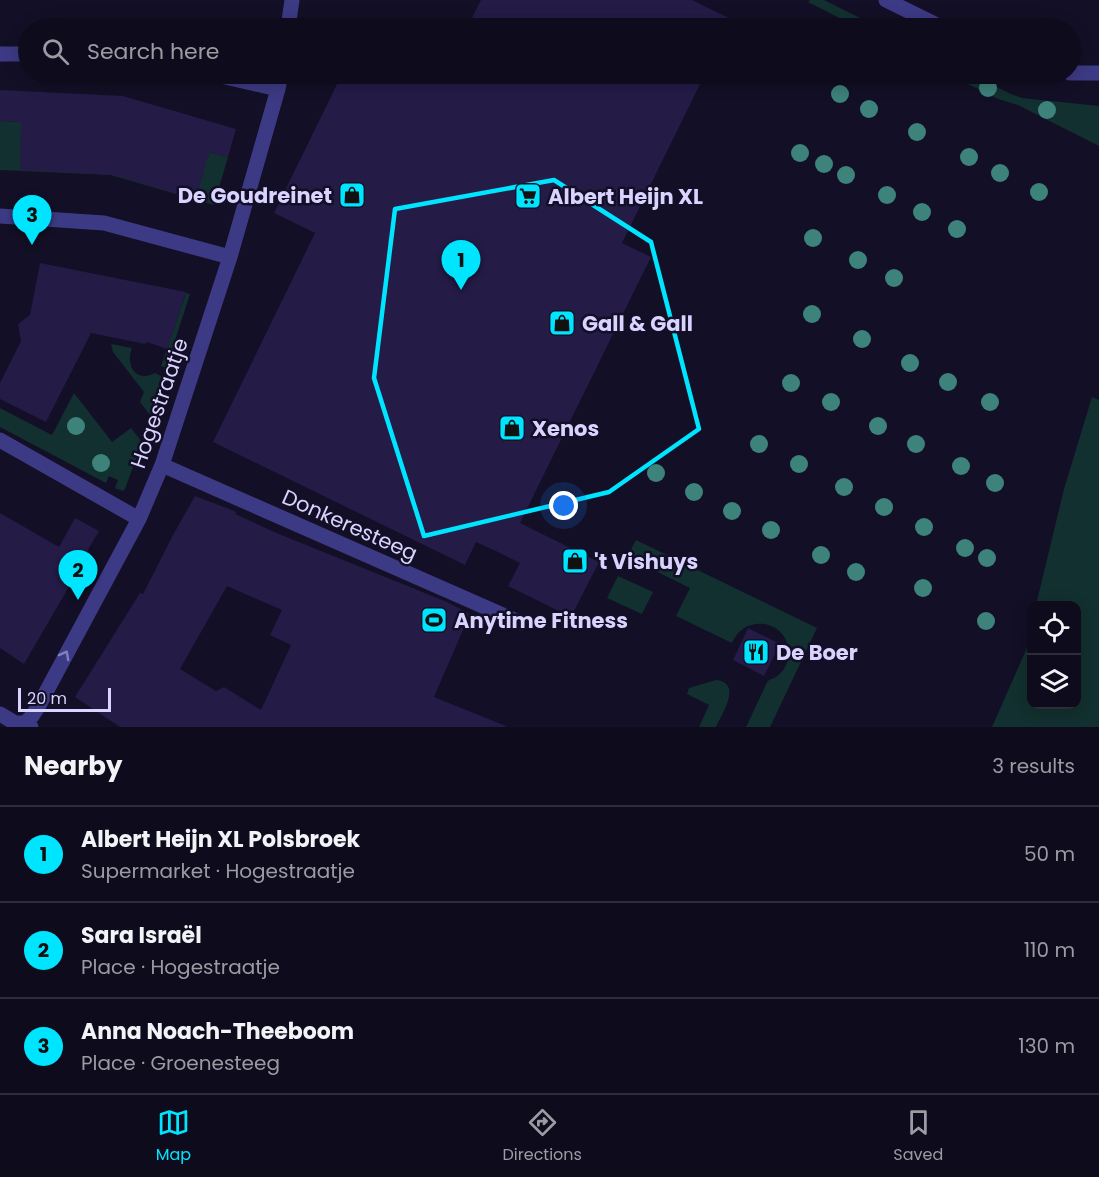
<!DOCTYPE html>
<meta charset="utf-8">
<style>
body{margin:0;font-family:Poppins,sans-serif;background:#1c1929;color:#f1f3f6}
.controls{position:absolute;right:18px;bottom:18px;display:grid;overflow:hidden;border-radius:12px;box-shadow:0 3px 15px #0003}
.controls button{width:54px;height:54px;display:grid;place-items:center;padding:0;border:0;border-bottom:2px solid #2e2b3b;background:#0e0b1c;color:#f1f3f6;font:30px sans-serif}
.scale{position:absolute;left:18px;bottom:15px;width:93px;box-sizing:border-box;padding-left:6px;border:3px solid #d9d4ff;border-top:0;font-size:16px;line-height:21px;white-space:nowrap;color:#d9d4ff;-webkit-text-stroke:4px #130f26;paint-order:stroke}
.you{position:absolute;left:564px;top:506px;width:21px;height:21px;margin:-15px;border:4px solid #fff;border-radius:50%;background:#1a73e8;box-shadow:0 0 0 9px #1a73e833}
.badge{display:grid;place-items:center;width:39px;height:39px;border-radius:50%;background:#00e5ff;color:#111;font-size:20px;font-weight:700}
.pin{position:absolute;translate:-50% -50px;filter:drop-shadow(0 2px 3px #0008)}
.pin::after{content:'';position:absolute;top:32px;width:21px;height:18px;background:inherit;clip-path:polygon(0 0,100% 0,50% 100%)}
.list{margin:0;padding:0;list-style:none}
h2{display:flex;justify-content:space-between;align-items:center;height:78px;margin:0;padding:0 24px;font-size:26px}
h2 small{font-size:20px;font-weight:400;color:#9b9ba3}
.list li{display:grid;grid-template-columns:39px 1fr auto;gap:18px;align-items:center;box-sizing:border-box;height:96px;padding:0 24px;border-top:2px solid #2e2b3b}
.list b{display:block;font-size:22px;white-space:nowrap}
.list p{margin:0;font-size:20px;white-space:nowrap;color:#9b9ba3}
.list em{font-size:20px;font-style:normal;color:#9b9ba3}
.icon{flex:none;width:33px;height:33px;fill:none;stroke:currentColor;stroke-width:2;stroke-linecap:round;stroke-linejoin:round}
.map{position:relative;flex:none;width:1099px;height:727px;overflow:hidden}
.search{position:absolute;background:#0e0b1c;box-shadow:0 3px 15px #0003;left:18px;right:18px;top:18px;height:66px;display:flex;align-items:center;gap:15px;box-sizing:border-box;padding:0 21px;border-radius:33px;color:#9b9ba3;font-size:22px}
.sheet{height:366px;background:#0e0b1c}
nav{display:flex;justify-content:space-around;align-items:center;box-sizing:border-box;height:84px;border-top:2px solid #2e2b3b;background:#0e0b1c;font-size:16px;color:#9b9ba3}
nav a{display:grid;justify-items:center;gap:3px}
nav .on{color:#00e5ff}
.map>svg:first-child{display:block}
</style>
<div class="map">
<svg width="1099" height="727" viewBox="0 0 1099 727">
<rect width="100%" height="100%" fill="#130f26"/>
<path fill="#12302f" d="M810,0H824L880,28H859L808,2Z
M948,74H970L1011,94L1022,98L1099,106V146L1018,105L998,99Z
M0,121L114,126L228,157L214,205L111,175L0,170Z
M186,293L190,294L166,368L161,366Z
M111,344L132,348C125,366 136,383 155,373L163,377L150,415L140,402L144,392L113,352Z
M74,393L112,442L131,428L142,442L125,489L123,491L115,488L118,480L109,476L106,483L0,427V408L52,435Z
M1092,397L1099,400V727H992L1026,650L1031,626L1032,704H1076V606L1036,605L1064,489Z
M636,540L817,628L770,727H746C752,714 758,702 764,689C765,687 766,683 768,681C770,679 773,679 776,677C782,673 787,666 788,658C794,622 745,610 732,643L676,616L690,588L627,557Z
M618,576L653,592L642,614L607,598Z
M716,680C743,683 722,714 716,727H699L709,705L687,694L689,688Z"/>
<path fill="#241b47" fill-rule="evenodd" d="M481,0H692L731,19L726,28H467Z
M342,74H705L622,243L651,257L520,523L599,562L571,617L508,586L520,563L498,552L476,542L465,565L213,442L315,233L274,213Z
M0,90L123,96L236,129L228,157L210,152L208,159H207L196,199L114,175L20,170L21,122L0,121Z
M40,263L186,292L167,349L147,342L145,344L91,333L46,422L0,399V383L21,341L18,324L30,315Z
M195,496L237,512L235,514L279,534L447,602L470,614L434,697L506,726V727H120L75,697L140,593L143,594L173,535ZM227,586L282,610L270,635L291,645L261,710L224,687L216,691L180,669Z
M0,513L59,547L75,518L99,531L68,584L70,585L24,664L0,648Z
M748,628L780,644L764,676L733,660Z"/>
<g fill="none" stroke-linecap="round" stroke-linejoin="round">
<path stroke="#3d3a85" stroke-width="15" d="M886,0L943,28
M288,28L292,0
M0,54H28
M1070,73H1099
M212,74L278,89
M0,216L104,223L230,257
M0,440L139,519
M162,465L521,623
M0,714L15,723H25L31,727
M25,723L32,716L38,707L139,519L162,465L230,257L278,89L281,74"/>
</g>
<g fill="#3d827b">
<circle cx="988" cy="88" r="9"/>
<circle cx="840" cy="94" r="9"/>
<circle cx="869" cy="109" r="9"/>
<circle cx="1047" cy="110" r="9"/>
<circle cx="917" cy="132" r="9"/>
<circle cx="800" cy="153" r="9"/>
<circle cx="969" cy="157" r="9"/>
<circle cx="824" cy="164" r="9"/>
<circle cx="1000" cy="173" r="9"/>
<circle cx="846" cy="175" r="9"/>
<circle cx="1039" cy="192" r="9"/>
<circle cx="887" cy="195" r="9"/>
<circle cx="922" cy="212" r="9"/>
<circle cx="957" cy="229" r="9"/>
<circle cx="813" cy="238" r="9"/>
<circle cx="858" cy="260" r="9"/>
<circle cx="894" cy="278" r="9"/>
<circle cx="812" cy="314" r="9"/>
<circle cx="862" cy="339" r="9"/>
<circle cx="910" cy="363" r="9"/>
<circle cx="948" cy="382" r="9"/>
<circle cx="791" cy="383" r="9"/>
<circle cx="831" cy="402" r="9"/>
<circle cx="990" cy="402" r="9"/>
<circle cx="76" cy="426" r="9"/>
<circle cx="878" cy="426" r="9"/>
<circle cx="759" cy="444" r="9"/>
<circle cx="916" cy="444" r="9"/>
<circle cx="101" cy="463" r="9"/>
<circle cx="799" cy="464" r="9"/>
<circle cx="961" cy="466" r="9"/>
<circle cx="656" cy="473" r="9"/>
<circle cx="995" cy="483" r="9"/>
<circle cx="844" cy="487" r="9"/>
<circle cx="694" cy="492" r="9"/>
<circle cx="884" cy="507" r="9"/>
<circle cx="732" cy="511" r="9"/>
<circle cx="924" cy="527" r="9"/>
<circle cx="771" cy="530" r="9"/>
<circle cx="965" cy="548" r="9"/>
<circle cx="821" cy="555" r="9"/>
<circle cx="987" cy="558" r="9"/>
<circle cx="856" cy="572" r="9"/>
<circle cx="923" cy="588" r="9"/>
<circle cx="986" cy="621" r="9"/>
</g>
<defs><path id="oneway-chevron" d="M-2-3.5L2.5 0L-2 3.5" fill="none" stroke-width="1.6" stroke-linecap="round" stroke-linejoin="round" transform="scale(1.5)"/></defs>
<use stroke="#837fbc" href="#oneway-chevron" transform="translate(65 655) rotate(-62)"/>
<path fill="none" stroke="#00e5ff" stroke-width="4.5" stroke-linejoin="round" d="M554,180L651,242L699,429L609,492L424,536L374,378L395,209Z"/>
<defs>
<symbol id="shop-square" viewBox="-11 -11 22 22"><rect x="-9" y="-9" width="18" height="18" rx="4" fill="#00e5ff" stroke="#130f26"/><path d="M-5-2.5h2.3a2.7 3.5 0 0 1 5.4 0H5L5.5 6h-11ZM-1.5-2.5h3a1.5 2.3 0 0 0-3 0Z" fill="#111"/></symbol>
<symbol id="supermarket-square" viewBox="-11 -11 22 22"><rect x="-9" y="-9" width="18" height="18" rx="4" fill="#00e5ff" stroke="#130f26"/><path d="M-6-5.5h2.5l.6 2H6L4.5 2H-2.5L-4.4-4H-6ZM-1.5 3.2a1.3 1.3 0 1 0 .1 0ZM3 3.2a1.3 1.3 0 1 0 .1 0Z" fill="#111"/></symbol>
<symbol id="stadium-square" viewBox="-11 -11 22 22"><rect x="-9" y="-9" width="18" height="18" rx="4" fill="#00e5ff" stroke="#130f26"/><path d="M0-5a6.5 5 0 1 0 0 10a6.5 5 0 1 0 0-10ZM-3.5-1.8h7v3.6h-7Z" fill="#111"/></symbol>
<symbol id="restaurant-square" viewBox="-11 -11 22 22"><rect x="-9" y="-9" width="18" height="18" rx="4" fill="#00e5ff" stroke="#130f26"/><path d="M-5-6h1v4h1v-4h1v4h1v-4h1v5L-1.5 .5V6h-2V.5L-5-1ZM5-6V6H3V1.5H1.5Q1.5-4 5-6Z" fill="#111"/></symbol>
</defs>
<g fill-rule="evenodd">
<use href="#shop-square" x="337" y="180" width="30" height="30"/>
<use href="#supermarket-square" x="513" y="181" width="30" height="30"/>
<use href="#shop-square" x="547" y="308" width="30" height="30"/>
<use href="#shop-square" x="497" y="413" width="30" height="30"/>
<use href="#shop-square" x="560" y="546" width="30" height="30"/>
<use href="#stadium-square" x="419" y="605" width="30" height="30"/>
<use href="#restaurant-square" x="741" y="637" width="30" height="30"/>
</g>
<g text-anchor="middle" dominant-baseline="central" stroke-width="5" stroke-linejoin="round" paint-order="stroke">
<g font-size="21" font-weight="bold" fill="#d9d4ff" stroke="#130f26" text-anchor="start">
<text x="332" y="195" text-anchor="end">De Goudreinet</text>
<text x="548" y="196">Albert Heijn XL</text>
<text x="582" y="323">Gall &amp; Gall</text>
<text x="532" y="428">Xenos</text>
<text x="594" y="561">'t Vishuys</text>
<text x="454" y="620">Anytime Fitness</text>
<text x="776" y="652">De Boer</text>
</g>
<g font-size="21" fill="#d9d4ff" stroke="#130f26">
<text transform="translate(159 403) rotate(-71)">Hogestraatje</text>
<text transform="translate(350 525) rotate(24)">Donkeresteeg</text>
</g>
</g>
</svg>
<div class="controls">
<button><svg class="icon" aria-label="locate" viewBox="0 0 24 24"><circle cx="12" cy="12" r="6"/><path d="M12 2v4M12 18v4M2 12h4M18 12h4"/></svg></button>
<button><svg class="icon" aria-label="layers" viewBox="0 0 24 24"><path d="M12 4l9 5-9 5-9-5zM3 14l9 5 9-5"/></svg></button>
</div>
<div class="scale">20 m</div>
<div class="you"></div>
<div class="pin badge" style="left:461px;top:290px">1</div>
<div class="pin badge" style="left:78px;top:600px">2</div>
<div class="pin badge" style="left:32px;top:245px">3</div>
<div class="search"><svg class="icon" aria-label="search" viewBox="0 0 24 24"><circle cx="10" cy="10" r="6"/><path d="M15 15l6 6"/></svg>Search here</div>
</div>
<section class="sheet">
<h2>Nearby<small>3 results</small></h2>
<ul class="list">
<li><span class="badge">1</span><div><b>Albert Heijn XL Polsbroek</b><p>Supermarket · Hogestraatje</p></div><em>50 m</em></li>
<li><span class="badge">2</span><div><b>Sara Israël</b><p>Place · Hogestraatje</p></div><em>110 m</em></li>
<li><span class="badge">3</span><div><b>Anna Noach-Theeboom</b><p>Place · Groenesteeg</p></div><em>130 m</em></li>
</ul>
</section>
<nav>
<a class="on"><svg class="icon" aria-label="map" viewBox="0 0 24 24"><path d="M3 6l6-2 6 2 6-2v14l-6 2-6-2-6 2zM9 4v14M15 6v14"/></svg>Map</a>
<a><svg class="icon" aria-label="directions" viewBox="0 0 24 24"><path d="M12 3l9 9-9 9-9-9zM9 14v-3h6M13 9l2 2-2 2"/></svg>Directions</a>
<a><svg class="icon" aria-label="saved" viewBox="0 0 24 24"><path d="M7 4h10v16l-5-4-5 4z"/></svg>Saved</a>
</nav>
